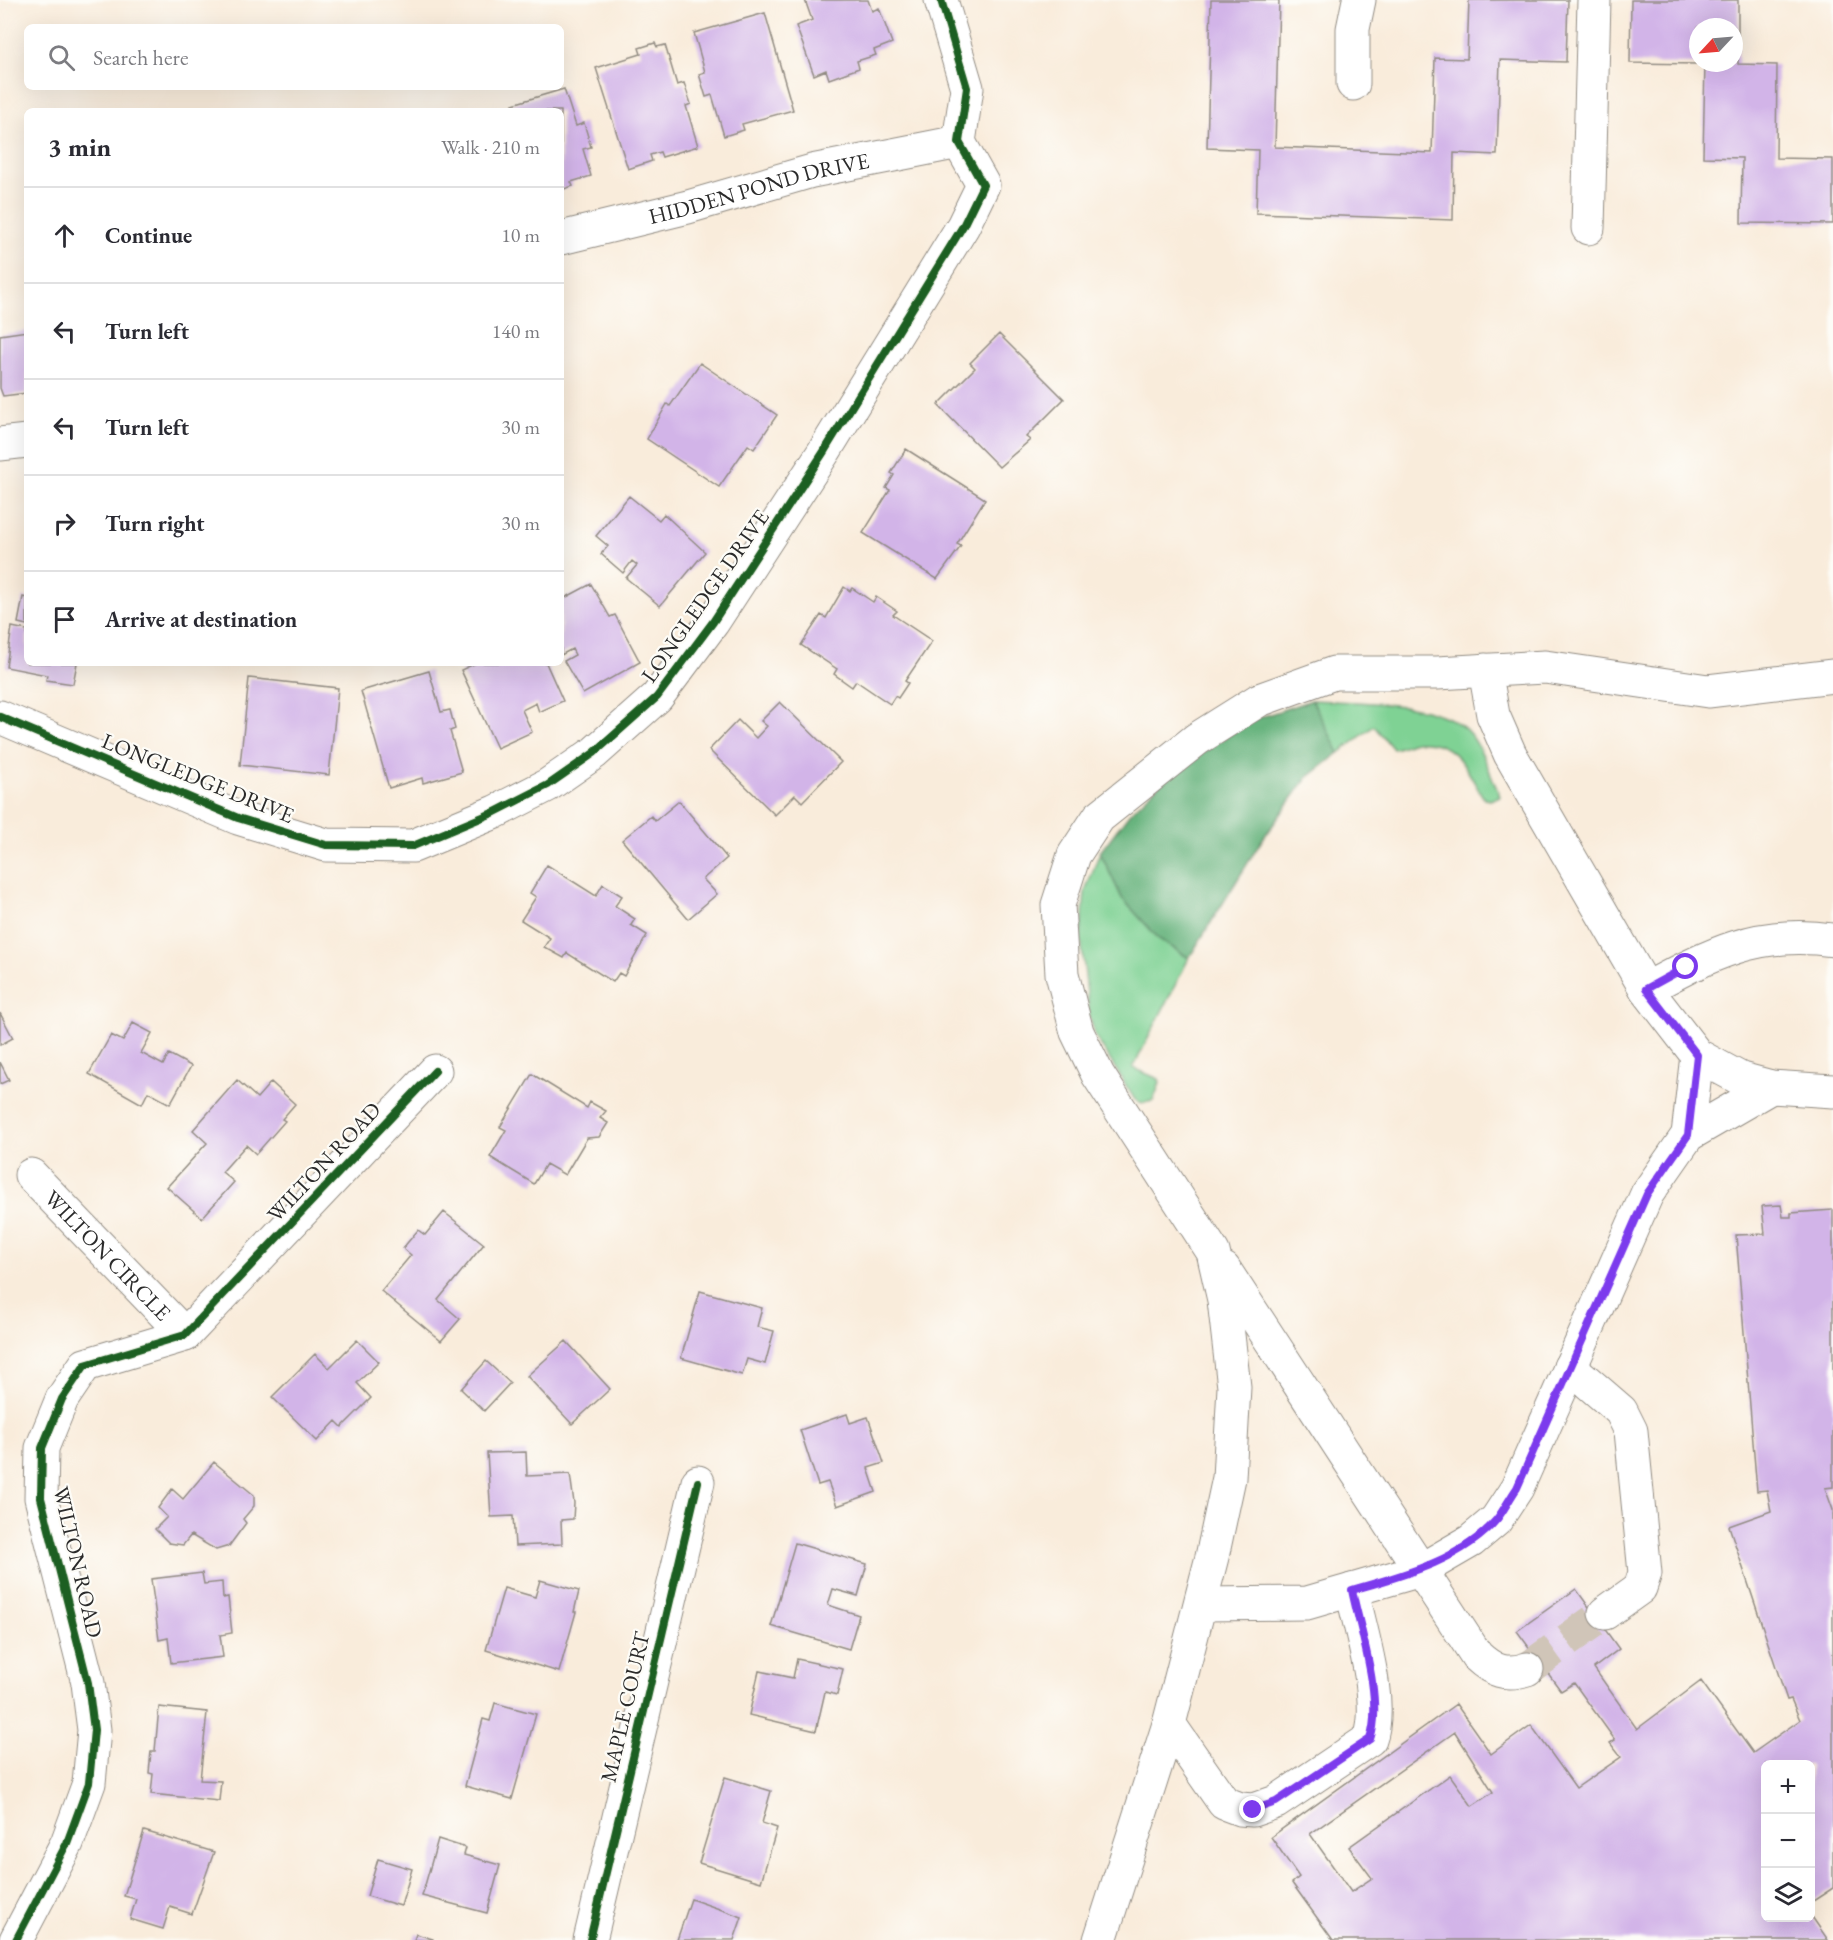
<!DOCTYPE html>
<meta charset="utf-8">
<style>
body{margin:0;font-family:"EB Garamond",serif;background:#f7f7f7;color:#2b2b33}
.controls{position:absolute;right:18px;bottom:18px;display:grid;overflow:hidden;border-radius:9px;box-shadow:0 6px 24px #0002}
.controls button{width:54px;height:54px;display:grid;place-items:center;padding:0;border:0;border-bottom:2px solid #e1e1e2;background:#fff;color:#2b2b33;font:30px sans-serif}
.compass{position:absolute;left:1689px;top:18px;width:54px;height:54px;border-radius:50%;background:#fff;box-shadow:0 6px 24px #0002;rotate:244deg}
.stop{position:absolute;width:18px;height:18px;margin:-14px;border:4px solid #7c3aed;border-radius:50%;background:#fff}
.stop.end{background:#7c3aed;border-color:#fff;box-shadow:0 2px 6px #0008}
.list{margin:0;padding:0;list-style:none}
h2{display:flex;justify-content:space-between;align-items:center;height:78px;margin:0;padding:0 24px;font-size:26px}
h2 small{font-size:20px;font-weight:400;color:#7c7c81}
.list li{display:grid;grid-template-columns:39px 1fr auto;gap:18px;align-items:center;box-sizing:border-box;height:96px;padding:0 24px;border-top:2px solid #e1e1e2}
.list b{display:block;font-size:22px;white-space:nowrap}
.list em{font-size:20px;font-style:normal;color:#7c7c81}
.icon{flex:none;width:33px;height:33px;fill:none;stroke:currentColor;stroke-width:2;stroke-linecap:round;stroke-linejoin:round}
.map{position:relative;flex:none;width:1833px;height:1940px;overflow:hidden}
.search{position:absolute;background:#fff;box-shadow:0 6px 24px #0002;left:24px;top:24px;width:540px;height:66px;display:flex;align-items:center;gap:15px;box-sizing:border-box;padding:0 21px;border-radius:9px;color:#7c7c81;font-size:22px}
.panel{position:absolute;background:#fff;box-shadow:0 6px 24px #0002;left:24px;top:108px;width:540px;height:558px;border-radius:9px}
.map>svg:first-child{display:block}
</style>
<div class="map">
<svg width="1833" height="1940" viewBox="0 0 1833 1940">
<rect width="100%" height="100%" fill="#fdfcf7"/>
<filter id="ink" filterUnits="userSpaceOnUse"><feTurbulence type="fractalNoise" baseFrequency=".0167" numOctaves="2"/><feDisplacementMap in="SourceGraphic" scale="12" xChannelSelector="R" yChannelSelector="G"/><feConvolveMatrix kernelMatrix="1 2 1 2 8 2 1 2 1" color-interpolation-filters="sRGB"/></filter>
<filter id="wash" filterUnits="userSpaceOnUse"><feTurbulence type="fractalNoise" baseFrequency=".008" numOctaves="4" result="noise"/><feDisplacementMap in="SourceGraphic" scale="24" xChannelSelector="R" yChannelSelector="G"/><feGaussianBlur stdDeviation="1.35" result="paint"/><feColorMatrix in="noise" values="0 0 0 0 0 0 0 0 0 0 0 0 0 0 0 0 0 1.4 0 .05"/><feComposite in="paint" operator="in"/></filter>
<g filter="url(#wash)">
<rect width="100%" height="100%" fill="#f9ecdb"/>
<path fill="#7fd294" stroke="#557e60" stroke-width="1.5" d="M1312,700C1354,703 1441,699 1470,734C1483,750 1491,776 1500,796L1490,800L1484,799C1466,770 1457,739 1416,742C1409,743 1401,748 1393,749L1374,726L1339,753Z
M1100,852L1122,898L1159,939L1189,958L1133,1068L1159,1079L1160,1083L1153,1101L1142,1103L1135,1100L1095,1036L1089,1013L1081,938L1085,892Z"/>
<path fill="#67b47e" stroke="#497054" stroke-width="1.5" d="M1312,700L1339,753L1307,778L1262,840L1189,958L1159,939L1122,898L1100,852L1129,814L1166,778L1249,721Z"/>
<g id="blocks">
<path fill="#d2b4e8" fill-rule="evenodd" d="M805,0H868L872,11L879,8L892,43L874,50L876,55L857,61L859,68L829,79L826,70L814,75L796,26L812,20Z
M1211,0H1279L1275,147L1432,153L1435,58L1467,59L1469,0H1568L1566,62L1500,60L1497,155L1454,153L1453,220L1256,213L1258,150L1207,148Z
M1631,0H1738V64L1777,65L1776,158L1833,159V224L1741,223L1742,158L1703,157L1705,63H1734V27H1698V64L1630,63Z
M765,13L793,110L742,124L744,130L724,136L712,95L706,97L699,74L705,72L694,33Z
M655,43L657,47L665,45L677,85L684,83L691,104L686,106L698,146L662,157L660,152L650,155L652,161L628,169L596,68L641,54L639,48Z
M564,89L576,126L584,123L591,147L583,149L591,176L571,182L573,186L561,190V111H515L513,104Z
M27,331V393L3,396L0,388V335Z
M999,334L1064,399L1026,437L1030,440L999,467L938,405L975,368L970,363Z
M700,363L777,415L754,449L748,445L719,487L647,439L667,404L670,406Z
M906,449L985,499L957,544L961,546L937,579L863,533L890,490L886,488L894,475L891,473Z
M629,496L659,520L664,514L705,552L660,606L626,578L637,565L632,561L623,573L601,554L608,546L596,536Z
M591,584L610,617L615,615L640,662L583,694L564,661L575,655L572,649L561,655V600Z
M844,587L850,591L852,588L873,602L876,597L897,611L893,615L932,641L905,681L908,683L898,698L895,696L890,704L856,681L852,687L834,674L837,669L801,645L821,615L826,618Z
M23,597L27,598V625L18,623Z
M12,627L27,630V663H77L73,684L46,680L47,675L6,667Z
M476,663H546L563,701L539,712L536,703L522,710L532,732L497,748L461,670Z
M429,671L441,712L450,710L455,729L450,731L462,772L423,783L422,778L389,788L361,691Z
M249,678L338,688L329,775L240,765Z
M780,702L841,762L802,802L795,795L775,815L709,750L738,720L756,738L767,726L761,721Z
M679,801L727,858L703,879L717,894L688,919L622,840L651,816L655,821Z
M547,865L596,896L603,884L622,896L615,906L635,919L631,925L647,935L624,976L619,973L613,982L567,953L564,958L544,947L550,938L521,920L536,897L530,893Z
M0,1013L13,1038L0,1045Z
M133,1023L152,1033L141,1053L163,1065L169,1054L191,1066L170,1104L148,1092L142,1104L89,1074L111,1035L123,1041Z
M0,1062L9,1080L0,1084Z
M532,1074L587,1108L590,1102L606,1111L600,1118L608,1123L599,1137L587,1138L565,1175L546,1164L534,1184L490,1157L506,1130L500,1127Z
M237,1080L257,1098L271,1082L295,1104L282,1119L285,1121L256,1154L246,1145L222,1172L234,1182L202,1218L167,1187L207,1143L193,1130Z
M1781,1205L1783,1217H1791V1213L1833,1210V1487L1825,1488L1833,1510V1888L1810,1903V1764H1766V1918H1810V1914L1828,1940H1333L1292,1883L1299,1877L1271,1837L1456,1704L1491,1754L1531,1725L1576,1788L1621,1757L1610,1743L1615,1740L1574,1683L1561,1691L1517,1631L1576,1589L1619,1649L1594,1668L1637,1729L1701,1681L1753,1753L1800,1720L1791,1699L1787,1700L1729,1526L1771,1511L1767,1490L1757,1491L1736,1235L1765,1234L1762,1206ZM1455,1732L1493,1792L1472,1806L1450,1775L1349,1847L1372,1878L1351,1892L1310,1834Z
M444,1212L484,1244L438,1300L460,1319L441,1341L381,1291L411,1255L403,1248L418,1230L425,1235Z
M700,1291L762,1308L757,1327L774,1331L765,1364L747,1359L742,1375L681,1358Z
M357,1340L379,1362L357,1383L371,1398L342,1427L336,1421L317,1441L272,1397L315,1354L329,1368Z
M566,1341L610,1389L572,1424L527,1376Z
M486,1361L510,1383L484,1411L461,1389Z
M847,1414L850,1423L868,1417L884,1463L868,1468L876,1492L837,1506L828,1482L818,1485L800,1430Z
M526,1452L527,1476L570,1474L574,1503L573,1519L561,1520L562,1544L515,1546L513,1516L491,1517L487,1453Z
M214,1462L254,1495V1506L243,1519L246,1523L229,1546L216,1550L191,1535L183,1545L169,1543L155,1529L167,1517L158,1508L172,1489L183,1499Z
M795,1543L867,1564L858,1596L833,1589L828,1605L859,1615L849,1649L771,1626Z
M202,1573L204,1584L222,1582L223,1598L228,1597L232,1633L220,1635L223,1657L171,1663L168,1638L159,1640L151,1579Z
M540,1580L579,1591L574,1612H576L559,1672L486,1650L504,1588L535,1597Z
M797,1659L843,1669L837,1695L825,1692L816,1731L749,1715L759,1671L793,1678Z
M495,1703L536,1714L512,1799L465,1786L483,1719L490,1721Z
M159,1707L207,1712L200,1780L221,1781L219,1801L151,1794L153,1774L149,1773L151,1751H155Z
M725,1777L771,1791L762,1823L777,1828L761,1882L699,1863Z
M144,1831L214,1852L192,1914L170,1907L163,1929L130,1919L136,1899L124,1896Z
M438,1839L466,1848L464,1855L500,1865L487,1913L422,1896Z
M378,1859L412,1869L401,1906L367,1896Z
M691,1899L742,1917L734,1940H677Z
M416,1934L433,1939V1940H414Z"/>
</g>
</g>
<g filter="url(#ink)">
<use href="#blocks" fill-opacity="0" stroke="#928c83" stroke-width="1.5"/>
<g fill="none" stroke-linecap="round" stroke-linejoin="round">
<path stroke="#d0c5b8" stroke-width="33" stroke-dasharray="33 16" stroke-linecap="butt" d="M1527,1669L1605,1613"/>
<defs>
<g id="minor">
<path d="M1353,84V29L1359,0"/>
<path d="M1588,228L1594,0"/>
<path id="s1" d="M561,238L688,207L812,171L959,142"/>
<path d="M0,444L27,441"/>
<path d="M1485,670L1493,715L1510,754L1646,989L1697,1055L1741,1079L1771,1087L1833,1091"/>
<path d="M0,717L238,818L326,845L413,846L495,812L548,785L594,753L657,697L713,622L825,450L963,226L983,185L959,142L967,88L941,0"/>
<path d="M1646,989C1711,954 1757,929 1833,940"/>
<path d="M1688,1135L1697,1055"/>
<path id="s2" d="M31,1175L185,1335"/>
<path d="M1224,1269L1477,1656C1493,1671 1506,1676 1527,1669"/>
<path d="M1570,1367L1621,1411L1631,1431L1645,1573L1640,1588L1605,1613"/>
<path d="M1201,1604L1307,1603L1421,1570L1471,1541L1496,1520L1517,1488L1647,1194L1688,1135L1771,1087"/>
<path d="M1169,1724L1224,1803L1240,1809L1253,1810L1276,1802L1370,1739C1384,1701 1360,1630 1352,1590"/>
<path d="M16,1940L67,1843L89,1783L94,1730L88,1683L41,1498L42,1448L62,1399L85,1365L185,1335L435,1071"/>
<path d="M590,1940L698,1482"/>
<path d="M1100,1940L1169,1724L1212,1557L1229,1478L1234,1387L1224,1300L1213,1252L1098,1075L1077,1032L1062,974L1058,905L1074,855L1099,817L1197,739L1259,700L1334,673H1437L1545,667L1708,691L1833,676"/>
</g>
</defs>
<use href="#minor" stroke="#928c83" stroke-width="35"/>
<use href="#minor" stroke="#fff" stroke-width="33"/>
<defs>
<path id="cycleway" d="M0,717L238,818L326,845L413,846L495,812L548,785L594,753L657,697L713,622L825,450L963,226L983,185L959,142L967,88L941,0
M16,1940L67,1843L89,1783L94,1730L88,1683L41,1498L42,1448L62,1399L85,1365L185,1335L435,1071
M590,1940L698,1482"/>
</defs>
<use href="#cycleway" stroke="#fdfcf7" stroke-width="11"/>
<use href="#cycleway" stroke="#1b5e20" stroke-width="8"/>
</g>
</g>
<g fill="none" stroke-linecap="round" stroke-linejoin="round" filter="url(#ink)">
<path stroke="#7c3aed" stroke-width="8" d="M1253,1810L1276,1802L1370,1739C1384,1701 1360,1630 1352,1590C1401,1576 1463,1560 1497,1519C1504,1510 1510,1498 1517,1488L1647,1194L1688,1135L1697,1055L1646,989L1686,967"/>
</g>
<g text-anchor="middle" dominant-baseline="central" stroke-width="4.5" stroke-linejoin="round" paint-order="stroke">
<g font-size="22" fill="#2b2b2b" stroke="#fdfcf7">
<text stroke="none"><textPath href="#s1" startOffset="204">HIDDEN POND DRIVE</textPath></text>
<text transform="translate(705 596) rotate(-55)">LONGLEDGE DRIVE</text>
<text transform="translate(198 778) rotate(22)">LONGLEDGE DRIVE</text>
<text transform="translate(324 1162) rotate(-47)">WILTON ROAD</text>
<text stroke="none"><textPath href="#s2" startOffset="111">WILTON CIRCLE</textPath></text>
<text transform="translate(78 1562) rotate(77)">WILTON ROAD</text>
<text transform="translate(625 1707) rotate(-77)">MAPLE COURT</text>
</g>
</g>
</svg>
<div class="controls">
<button>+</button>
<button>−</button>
<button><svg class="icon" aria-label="layers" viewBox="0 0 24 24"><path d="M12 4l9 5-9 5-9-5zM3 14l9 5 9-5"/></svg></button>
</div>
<svg class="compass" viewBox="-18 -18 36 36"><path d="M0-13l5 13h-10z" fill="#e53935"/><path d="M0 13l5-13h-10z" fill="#7c7c81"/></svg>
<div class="stop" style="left:1686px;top:967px"></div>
<div class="stop end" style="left:1253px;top:1810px"></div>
<div class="search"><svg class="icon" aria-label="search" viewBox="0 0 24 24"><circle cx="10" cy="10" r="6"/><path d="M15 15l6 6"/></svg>Search here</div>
<section class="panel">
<h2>3 min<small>Walk · 210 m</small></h2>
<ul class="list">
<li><svg class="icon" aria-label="ahead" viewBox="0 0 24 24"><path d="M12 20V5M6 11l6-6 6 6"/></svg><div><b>Continue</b></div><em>10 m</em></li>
<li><svg class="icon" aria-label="left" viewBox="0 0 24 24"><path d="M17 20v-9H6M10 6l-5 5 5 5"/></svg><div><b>Turn left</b></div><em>140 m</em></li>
<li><svg class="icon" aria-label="left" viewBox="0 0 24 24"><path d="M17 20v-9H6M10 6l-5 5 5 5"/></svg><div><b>Turn left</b></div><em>30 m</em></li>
<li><svg class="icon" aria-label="right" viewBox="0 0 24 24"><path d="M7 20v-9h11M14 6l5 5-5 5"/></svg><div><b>Turn right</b></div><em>30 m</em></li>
<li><svg class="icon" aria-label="arrive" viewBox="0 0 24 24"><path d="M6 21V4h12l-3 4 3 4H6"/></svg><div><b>Arrive at destination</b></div></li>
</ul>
</section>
</div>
